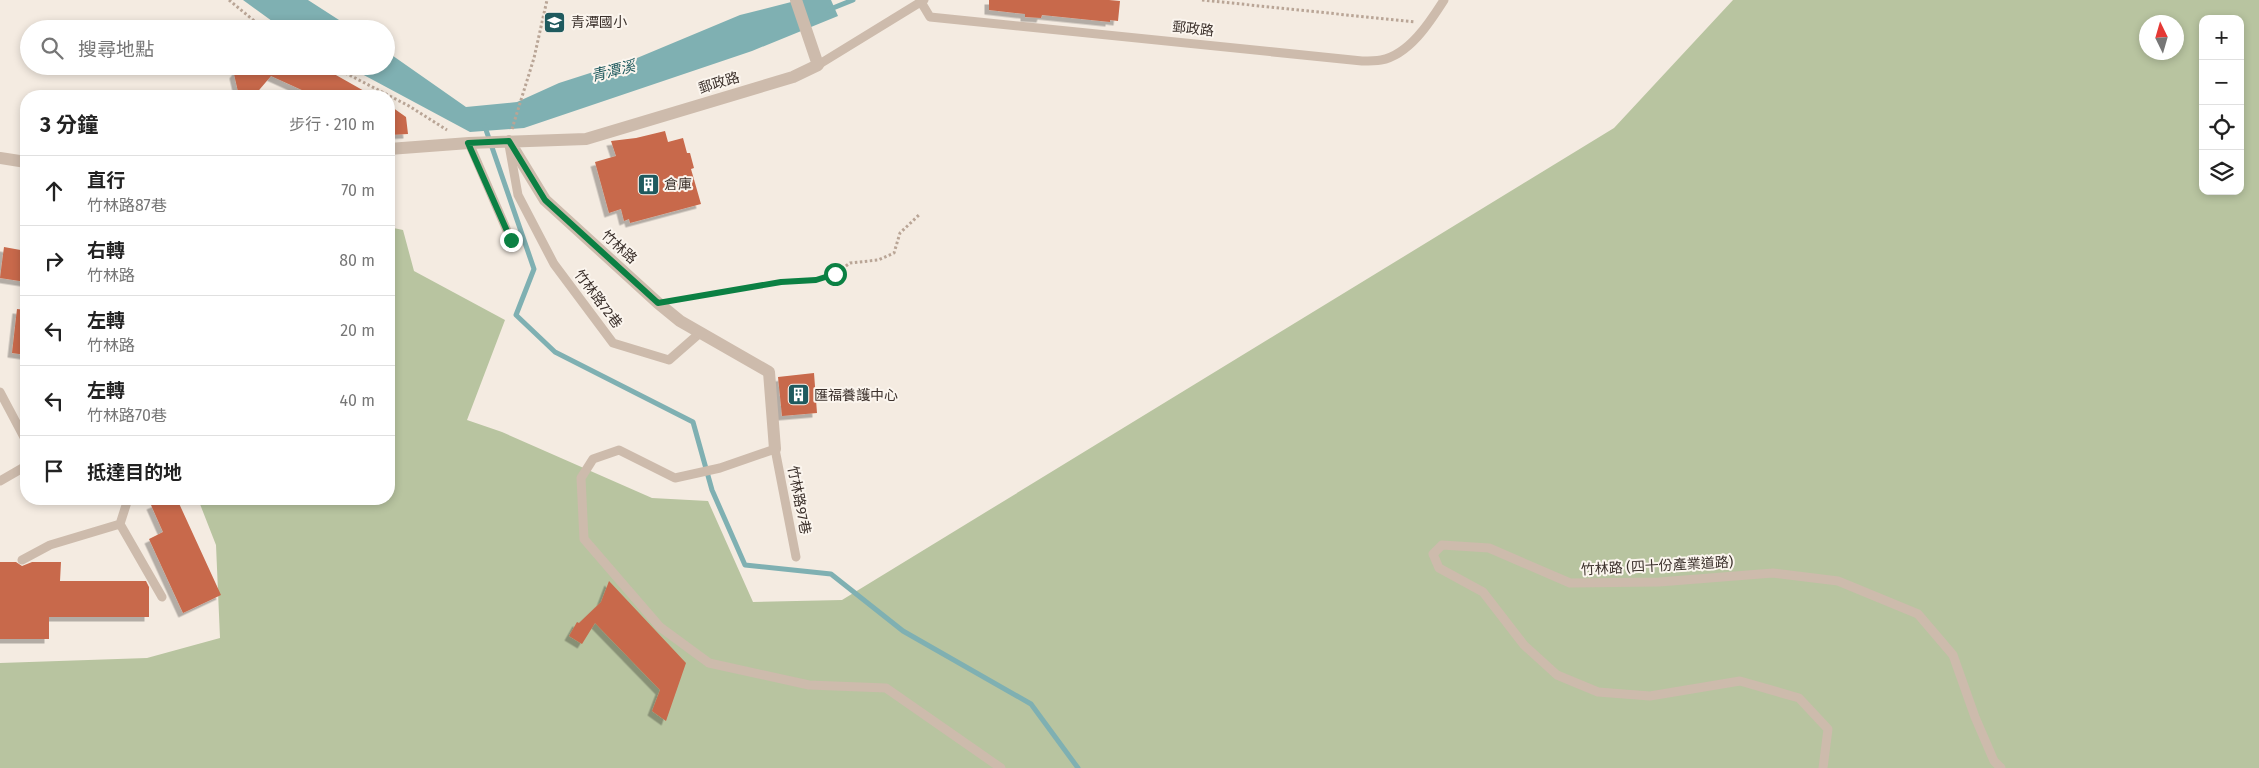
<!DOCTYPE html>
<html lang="zh-TW">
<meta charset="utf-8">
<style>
body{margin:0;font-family:"Fira Sans","Noto Sans TC",sans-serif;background:#f2f2f2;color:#222}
.controls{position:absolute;right:15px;top:15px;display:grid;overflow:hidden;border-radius:10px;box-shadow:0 2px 8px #0003}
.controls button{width:45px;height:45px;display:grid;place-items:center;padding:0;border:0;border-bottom:1px solid #e0e0e0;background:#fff;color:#222;font:25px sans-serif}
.compass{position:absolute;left:2139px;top:15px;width:45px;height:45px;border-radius:50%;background:#fff;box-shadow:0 2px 8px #0003;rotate:355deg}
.stop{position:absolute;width:15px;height:15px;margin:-11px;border:4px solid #0b8043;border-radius:50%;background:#fff}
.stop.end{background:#0b8043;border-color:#fff;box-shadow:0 1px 5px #0008}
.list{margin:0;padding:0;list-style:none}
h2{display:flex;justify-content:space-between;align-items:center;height:65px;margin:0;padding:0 20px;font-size:21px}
h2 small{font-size:16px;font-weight:400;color:#767676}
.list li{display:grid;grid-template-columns:32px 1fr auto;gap:15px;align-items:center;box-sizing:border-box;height:70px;padding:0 20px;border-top:1px solid #e0e0e0}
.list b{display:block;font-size:19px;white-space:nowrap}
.list p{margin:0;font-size:16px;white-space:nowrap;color:#767676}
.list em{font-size:16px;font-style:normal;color:#767676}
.icon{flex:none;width:28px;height:28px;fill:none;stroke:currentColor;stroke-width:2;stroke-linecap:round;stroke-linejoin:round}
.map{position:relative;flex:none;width:2259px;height:768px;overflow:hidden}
.search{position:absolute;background:#fff;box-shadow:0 2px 8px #0003;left:20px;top:20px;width:375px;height:55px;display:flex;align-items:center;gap:12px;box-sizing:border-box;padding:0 18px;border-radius:28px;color:#767676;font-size:19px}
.panel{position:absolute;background:#fff;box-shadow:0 2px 8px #0003;left:20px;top:90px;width:375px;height:415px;border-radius:20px}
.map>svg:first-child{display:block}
</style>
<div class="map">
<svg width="2259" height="768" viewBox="0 0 2259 768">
<defs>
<filter id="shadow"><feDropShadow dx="-4.5" dy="4.5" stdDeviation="0" flood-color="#0004"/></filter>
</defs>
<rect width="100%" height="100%" fill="#f4ebe1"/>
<path fill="#b8c4a0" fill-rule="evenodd" d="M1733,0H2259V768H0V663L147,658L220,638L216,545L198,499H389V227L403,230L414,271L505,320L467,420L502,432L652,498L708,501L753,602L842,600L1614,128ZM2203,19H2240V191H2203ZM2146,22H2176V52H2146Z"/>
<path fill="#7fb0b2" d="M243,0H308L353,29H283Z
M799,0H831L838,16L752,51L524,128L470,132L347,66H386V51L466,107L517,102L559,83L637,58L740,15Z"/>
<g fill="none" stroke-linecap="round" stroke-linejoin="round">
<path stroke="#7fb0b2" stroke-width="5" d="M828,10L853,0
M485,127L534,269L516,315L555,352L693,422L712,490L745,565L831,574L903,631L1031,704L1078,768"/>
</g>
<path fill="#c8694b" filter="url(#shadow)" d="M989,0H1109L1120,1L1118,21L1110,20V22L1042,15L1041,18L1025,17V14L989,10Z
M240,66H320L373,96H315L271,76L254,96H239L234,74Z
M389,105L406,117L408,134L389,135Z
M665,131L668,142L683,138L687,153H690L694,168L691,169L701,204L630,223L629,219L624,221L621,209L609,213L595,162L616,156L611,141L636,138Z
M4,247L26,251V282L0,278Z
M17,309L26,310V355L12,353Z
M814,373L817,413L782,416L778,377Z
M165,499H177L221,595L183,613L149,539L163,532L151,505Z
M0,562H16L22,566L32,562H61L60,581H146L149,587V617H49V639H0Z
M609,581L686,663L666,721L652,711L660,690L595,623L582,644L569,636L577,622L579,623L601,602Z"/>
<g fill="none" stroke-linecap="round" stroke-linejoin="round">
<path stroke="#b9a596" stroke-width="3" stroke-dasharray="2.5 2.5" stroke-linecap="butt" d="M229,0L264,29
M1202,0L1415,22
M332,66L409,106L447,130
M512,129L534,58L547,0
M676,300L781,282L816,280L835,274L850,263L878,260L894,253L900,233L920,214"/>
<path stroke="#cdbbac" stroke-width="9" d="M921,2L930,17L1362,61C1368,61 1375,61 1381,60C1409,55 1430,22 1444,0
M818,65L924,0
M469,143L511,240
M509,145L518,195L554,264L613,343L669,360L701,332
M0,392L26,441
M0,481L26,466
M128,499L120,524L162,597
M796,557L775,449L720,468L675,478L619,450L593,459L581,478L584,539L660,627L709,663L809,685L886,688L1001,768
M22,560L50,545L120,524
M1823,768L1828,729L1799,698L1740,681L1650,696L1598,692L1557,675L1524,645L1483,592L1439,568L1433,554L1442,545L1489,548L1570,583L1659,582L1773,573L1838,581L1918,614L1953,655L1975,717L1994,761L2001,768"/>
<path stroke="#cdbbac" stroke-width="12" d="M509,141L545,200L658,303L680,321L769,372L775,449
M389,149L469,143L586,139L793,77L818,65L796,0
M0,158L26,162"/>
</g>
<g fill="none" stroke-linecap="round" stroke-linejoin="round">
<path stroke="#0b8043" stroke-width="6" d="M511,240L468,143L509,141L545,200L658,303L781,282L816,280L835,274"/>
</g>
<defs>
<symbol id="school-square" viewBox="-11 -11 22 22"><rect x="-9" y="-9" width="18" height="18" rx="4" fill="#1f5a5e" stroke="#fbf5ee"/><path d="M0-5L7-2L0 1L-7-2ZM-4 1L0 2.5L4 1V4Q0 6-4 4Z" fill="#fff"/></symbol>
<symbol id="building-square" viewBox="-11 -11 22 22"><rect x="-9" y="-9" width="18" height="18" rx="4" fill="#1f5a5e" stroke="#fbf5ee"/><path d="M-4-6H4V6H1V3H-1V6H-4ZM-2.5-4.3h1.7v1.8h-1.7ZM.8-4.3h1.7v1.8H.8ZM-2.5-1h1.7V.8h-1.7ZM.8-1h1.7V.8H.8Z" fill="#fff"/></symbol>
</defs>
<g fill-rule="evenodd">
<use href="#school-square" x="542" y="10" width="25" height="25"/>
<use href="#building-square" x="636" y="172" width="25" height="25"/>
<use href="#building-square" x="786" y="382" width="25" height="25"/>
</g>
<g text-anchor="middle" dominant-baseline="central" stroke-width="4" stroke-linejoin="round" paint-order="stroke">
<g font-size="14" fill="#3b302b" stroke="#fbf5ee" text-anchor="start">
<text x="571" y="22">青潭國小</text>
<text x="664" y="184">倉庫</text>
<text x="814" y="395">匯福養護中心</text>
</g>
<g font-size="14" fill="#3b302b" stroke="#fbf5ee">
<text transform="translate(1193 29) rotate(6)">郵政路</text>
<text transform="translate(719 83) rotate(-17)">郵政路</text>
<text transform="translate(619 247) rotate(42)">竹林路</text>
<text transform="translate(598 299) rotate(53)">竹林路72巷</text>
<text transform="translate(799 500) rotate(79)">竹林路97巷</text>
<text transform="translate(1657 566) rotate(-3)">竹林路 (四十份產業道路)</text>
</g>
<g font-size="15" font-style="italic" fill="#1f5a5e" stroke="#fbf5ee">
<text transform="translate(613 71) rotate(-14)">青潭溪</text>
</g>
</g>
</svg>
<div class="controls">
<button>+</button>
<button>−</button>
<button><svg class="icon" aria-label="locate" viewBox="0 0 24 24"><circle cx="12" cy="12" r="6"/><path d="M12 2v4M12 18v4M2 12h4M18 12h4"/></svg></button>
<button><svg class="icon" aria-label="layers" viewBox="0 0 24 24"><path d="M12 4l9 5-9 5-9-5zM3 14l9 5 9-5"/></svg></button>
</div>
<svg class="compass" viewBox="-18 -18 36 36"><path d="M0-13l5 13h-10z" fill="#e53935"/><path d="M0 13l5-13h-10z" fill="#767676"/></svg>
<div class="stop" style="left:835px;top:274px"></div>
<div class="stop end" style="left:511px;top:240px"></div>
<div class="search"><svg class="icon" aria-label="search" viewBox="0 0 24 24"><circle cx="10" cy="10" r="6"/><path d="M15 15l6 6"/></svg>搜尋地點</div>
<section class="panel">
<h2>3 分鐘<small>步行 · 210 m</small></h2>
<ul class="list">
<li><svg class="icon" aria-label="ahead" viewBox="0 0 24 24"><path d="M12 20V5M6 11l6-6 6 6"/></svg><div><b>直行</b><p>竹林路87巷</p></div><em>70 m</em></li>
<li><svg class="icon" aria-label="right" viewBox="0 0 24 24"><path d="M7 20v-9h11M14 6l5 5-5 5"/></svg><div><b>右轉</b><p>竹林路</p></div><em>80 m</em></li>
<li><svg class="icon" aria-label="left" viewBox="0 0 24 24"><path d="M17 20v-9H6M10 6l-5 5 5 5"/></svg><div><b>左轉</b><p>竹林路</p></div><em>20 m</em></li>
<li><svg class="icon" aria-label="left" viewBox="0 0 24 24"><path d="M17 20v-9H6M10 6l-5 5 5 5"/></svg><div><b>左轉</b><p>竹林路70巷</p></div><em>40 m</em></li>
<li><svg class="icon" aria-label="arrive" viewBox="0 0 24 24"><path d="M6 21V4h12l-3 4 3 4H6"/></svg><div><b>抵達目的地</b></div></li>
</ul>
</section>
</div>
